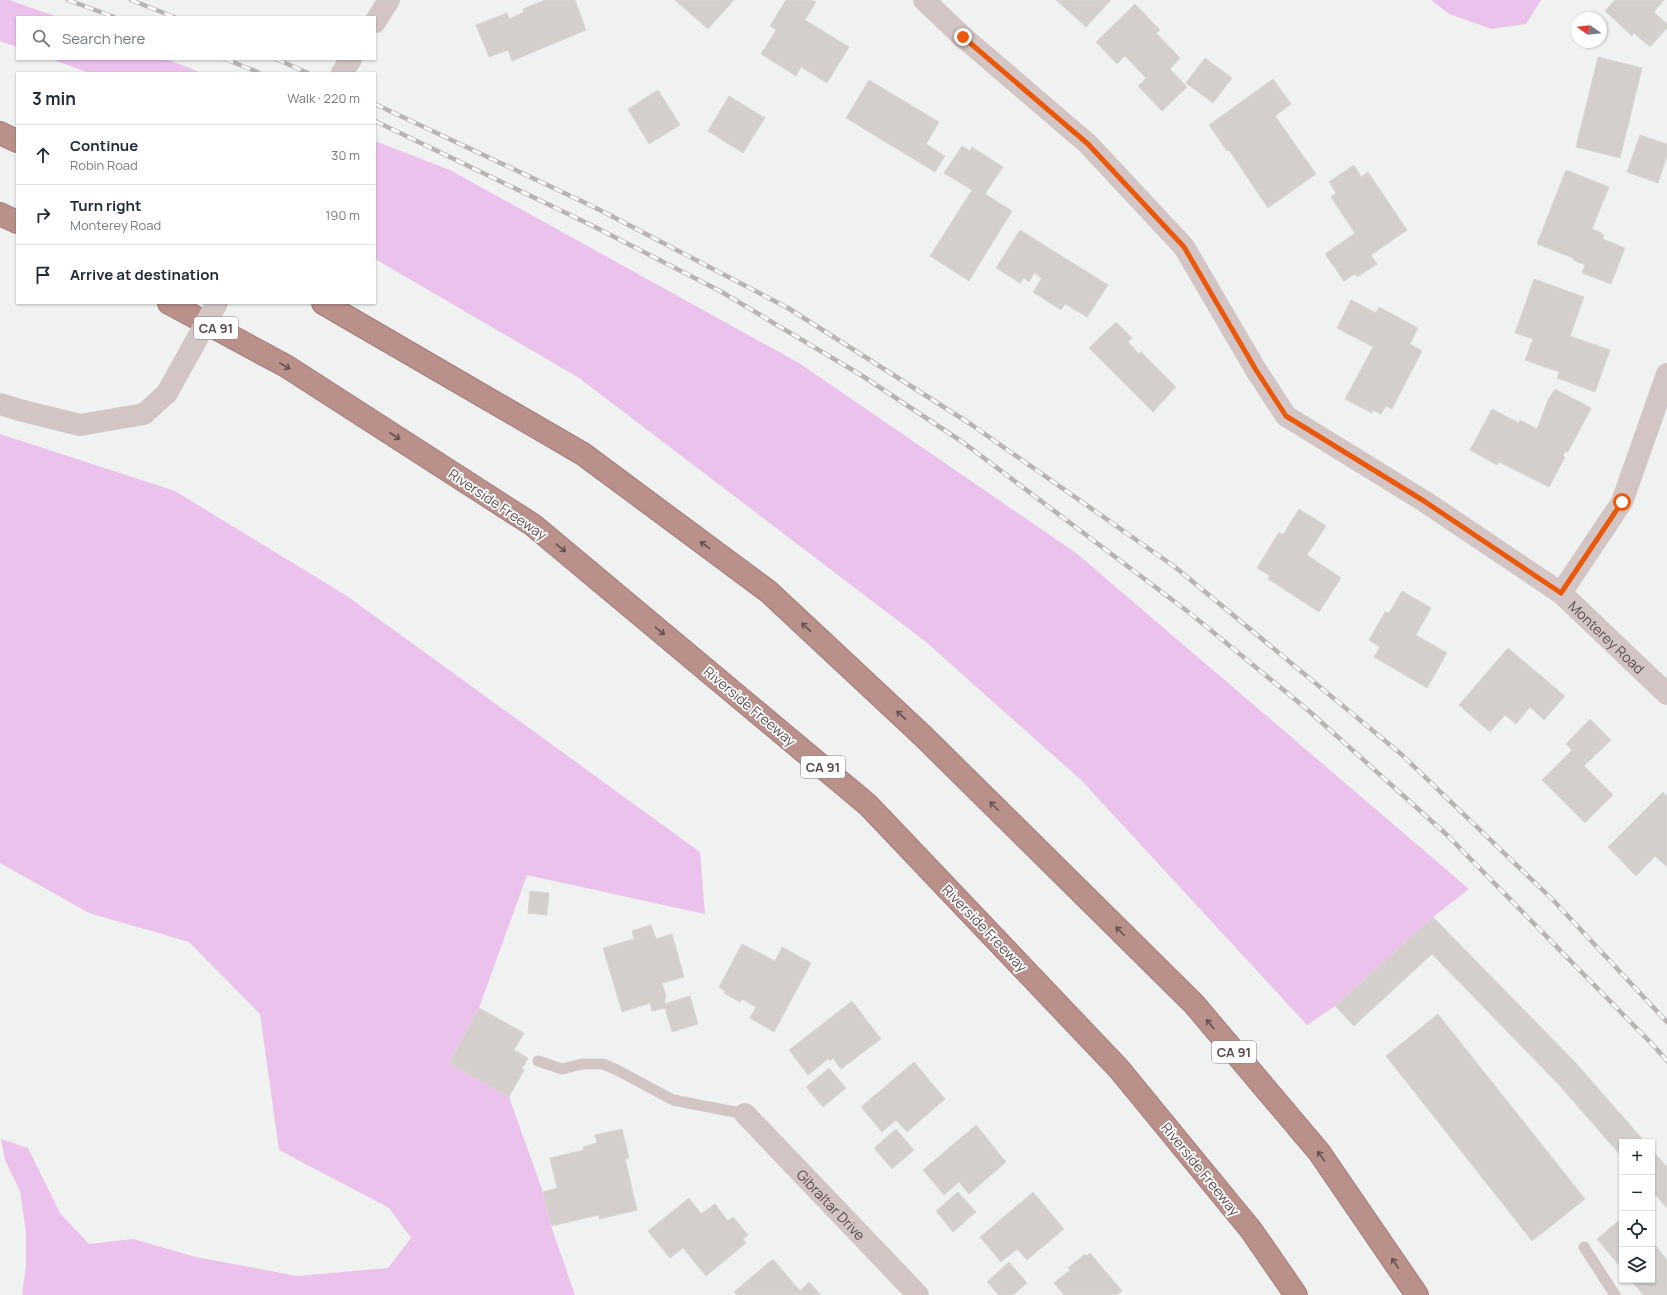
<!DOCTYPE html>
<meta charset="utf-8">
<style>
body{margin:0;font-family:Manrope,sans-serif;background:#f2f2f3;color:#1f2937}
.controls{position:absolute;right:12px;bottom:12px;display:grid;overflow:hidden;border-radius:0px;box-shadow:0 1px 3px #0004}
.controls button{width:36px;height:36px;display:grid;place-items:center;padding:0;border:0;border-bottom:1px solid #e0e1e3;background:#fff;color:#1f2937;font:20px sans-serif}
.compass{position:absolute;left:1571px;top:12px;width:36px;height:36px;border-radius:50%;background:#fff;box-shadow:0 1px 3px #0004;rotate:285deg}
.stop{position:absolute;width:12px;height:12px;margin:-9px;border:3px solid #ea580c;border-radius:50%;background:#fff}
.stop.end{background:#ea580c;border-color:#fff;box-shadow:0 1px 4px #0008}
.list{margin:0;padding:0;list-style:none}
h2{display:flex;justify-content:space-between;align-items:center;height:52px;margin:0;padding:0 16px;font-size:17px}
h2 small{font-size:13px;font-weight:400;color:#747a83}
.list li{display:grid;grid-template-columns:26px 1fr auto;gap:12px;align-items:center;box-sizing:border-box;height:60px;padding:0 16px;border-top:1px solid #e0e1e3}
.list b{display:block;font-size:15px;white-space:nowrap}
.list p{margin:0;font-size:13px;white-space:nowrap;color:#747a83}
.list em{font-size:13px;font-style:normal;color:#747a83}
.icon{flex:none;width:22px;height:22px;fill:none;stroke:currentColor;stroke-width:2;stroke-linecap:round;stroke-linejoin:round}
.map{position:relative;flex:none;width:1667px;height:1295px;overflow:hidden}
.search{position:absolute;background:#fff;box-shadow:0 1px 3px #0004;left:16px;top:16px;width:360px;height:44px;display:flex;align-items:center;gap:10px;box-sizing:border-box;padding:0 14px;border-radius:0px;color:#747a83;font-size:15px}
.panel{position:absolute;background:#fff;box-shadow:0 1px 3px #0004;left:16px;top:72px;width:360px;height:232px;border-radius:0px}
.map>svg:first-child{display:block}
</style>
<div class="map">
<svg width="1667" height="1295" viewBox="0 0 1667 1295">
<rect width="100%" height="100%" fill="#f0f2f1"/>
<path fill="#eac2ec" d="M0,0H9L58,17H17V47L0,41Z
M1431,0H1541L1526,24L1492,29L1449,14Z
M51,59H166L202,73H89Z
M375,141L450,170L799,363L1076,553L1469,889L1433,917L1335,1006L1307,1025L1081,780L926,642L579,378L375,259Z
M0,434L175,491L347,596L700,852L705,914L527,875L479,1008L449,1063L509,1097L543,1192L551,1226L575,1295H22L26,1266V1233L20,1191L5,1160L1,1139L28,1148L60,1213L89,1244L133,1239L196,1257L297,1276L388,1268L411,1238L389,1208L279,1150L260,1014L189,942L89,913L0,863Z"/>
<path fill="#d4cfcd" stroke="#dad6d4" d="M545,0H575L586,30L512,61L508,50L489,57L476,25L507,13L509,19L524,12L523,9Z
M675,0H734L708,29Z
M786,0H812L816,2L805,20L849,47L827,83L801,67L796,76L761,54L776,30L770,26Z
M1056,0H1111L1086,27Z
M1615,0H1664L1654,12L1667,24V28L1650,47L1634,33L1632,36L1605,11Z
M1135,4L1160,30L1156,33L1180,58L1170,69L1187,87L1162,111L1138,86L1146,78L1125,56L1117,64L1096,42Z
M1598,57L1642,68L1620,158L1576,147Z
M1205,58L1232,78L1213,103L1186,83Z
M1273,79L1291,104L1275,116L1316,174L1268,208L1229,150L1227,151L1209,125Z
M869,80L939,122L926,144L945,156L935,172L846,118Z
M658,90L680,125L649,144L628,109Z
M729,96L765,118L743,153L708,131Z
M1640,135L1667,144V156L1658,183L1627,172Z
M962,146L970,151L972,147L1003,167L985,194L1012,211L969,281L930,256L972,190L944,173Z
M1354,165L1361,177L1368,172L1407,230L1371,255L1377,264L1357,277L1355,274L1344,281L1325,254L1355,233L1331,197L1336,193L1329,182Z
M1566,170L1609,187L1592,229L1602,233L1601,234L1604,235L1603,239L1625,248L1611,284L1582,273L1585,265L1573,260V258L1537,244Z
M1020,230L1108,285L1087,317L1065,304L1061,310L1033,292L1042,278L1034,273L1029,282L1024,278L1020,283L996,268Z
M1534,279L1584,297L1570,336L1610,350L1595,392L1557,378L1559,372L1525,360L1533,339L1515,333Z
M1351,300L1376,313L1379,307L1418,328L1410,344L1422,351L1392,409L1386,406L1381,414L1373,410L1372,413L1345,399L1373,347L1337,328Z
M1116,322L1132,338L1128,342L1139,354L1141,352L1176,387L1153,412L1089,348Z
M1555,389L1591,408L1568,452L1565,451L1563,456L1565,457L1549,487L1499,462L1497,465L1470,450L1492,409L1519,423L1520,420L1537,429L1548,400Z
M1299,509L1326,526L1307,555L1341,578L1319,612L1268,579L1270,576L1257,568L1279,532L1283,535Z
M1402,591L1431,608L1416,635L1447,653L1427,688L1374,657L1380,647L1369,640L1385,612L1389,613Z
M1508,648L1565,696L1544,720L1530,707L1516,724L1505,715L1490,732L1459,705Z
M1590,719L1611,740L1584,766L1613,795L1585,823L1542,780L1572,750L1566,744Z
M1663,792L1667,796V867L1655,856L1636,876L1608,847Z
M530,891L549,893L547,915L528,913Z
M1433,917L1574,1061L1645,1142H1622V1157L1559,1085L1432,954L1354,1026L1335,1006Z
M651,925L656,939L672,934L684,977L662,983L666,996L664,1004L690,996L698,1024L672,1032L665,1008L652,1011L650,1003L622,1012L603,948L634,939L632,931Z
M742,944L775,961L782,947L811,963L774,1032L750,1018L756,1007L742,999L740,1002L724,993L725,991L719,987Z
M852,1001L881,1039L841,1069L833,1058L830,1061L828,1059L808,1075L789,1050Z
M479,1008L524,1033L514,1050L528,1058L522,1069L524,1070L509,1097L449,1063Z
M1438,1014L1585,1199L1532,1241L1386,1056Z
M914,1062L945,1099L907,1132L896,1120L882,1132L861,1107Z
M829,1068L846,1088L823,1107L806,1087Z
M976,1125L1006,1162L969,1194L959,1182L944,1195L923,1170Z
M622,1129L629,1158L625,1159L637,1210L599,1219V1215L551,1226L543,1192L557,1188L550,1158L584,1150L583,1147L597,1143L595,1135Z
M896,1129L914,1150L892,1169L874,1148Z
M1652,1150L1667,1167V1208L1652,1191Z
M958,1192L976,1212L953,1232L936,1211Z
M1033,1192L1064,1229L1027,1260L1017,1249L1001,1262L980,1237Z
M689,1198L701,1214L715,1204L728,1221L733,1217L748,1235L743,1239L746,1243L706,1276L683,1248L670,1258L648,1231Z
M1622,1218V1269L1597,1239Z
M1652,1241L1667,1260V1295H1643L1631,1280H1652Z
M1090,1253L1122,1291L1117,1295H1064L1054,1283L1070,1270L1068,1268L1085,1254L1087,1256Z
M773,1259L800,1291L809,1282L821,1295H737L734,1292Z
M1009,1262L1027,1283L1013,1295H999L987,1282Z"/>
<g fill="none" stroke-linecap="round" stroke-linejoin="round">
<defs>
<path id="motorway" d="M0,133L17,141
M0,214L17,222
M169,303L286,366L533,525L868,805L1119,1069L1251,1230L1296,1295
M323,303L583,454L769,592L923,736L1194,1004L1319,1152L1417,1295"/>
</defs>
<use href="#motorway" stroke="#a67b77" stroke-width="24"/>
<path stroke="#d3c5c4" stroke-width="11" d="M538,1061L562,1069L582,1064H603L617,1070L673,1100L745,1114
M1584,1247L1615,1295"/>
<g stroke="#d3c5c4" stroke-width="22">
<path id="s1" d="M924,0L963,37L1088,144L1184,247L1256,370L1286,416L1424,501L1561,593L1667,694"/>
<path d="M1561,593L1622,502L1667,374"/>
<path id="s2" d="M745,1114L918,1295"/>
</g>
<path stroke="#d3c5c4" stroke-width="22" d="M375,22L389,0
M342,73L351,59
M0,404L23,411L80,425L144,414L167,393"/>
<use href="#motorway" stroke="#ba908b" stroke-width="22"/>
<defs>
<path id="rail" d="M68,0L114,17
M131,0L174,17
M225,59L260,73
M276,59L308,73
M375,104L596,208L788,308L969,423L1175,567L1401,754L1552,899L1667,1022
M375,121L591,225L720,291L861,375L964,443L1191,614L1309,711L1446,834L1654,1046L1667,1061"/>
</defs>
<use href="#rail" stroke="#b9b4b2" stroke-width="4.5"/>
<use href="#rail" stroke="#fff" stroke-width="3" stroke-dasharray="9" stroke-linecap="butt"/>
<path stroke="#d3c5c4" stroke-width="22" d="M167,393L217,303"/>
</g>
<defs><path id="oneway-shaft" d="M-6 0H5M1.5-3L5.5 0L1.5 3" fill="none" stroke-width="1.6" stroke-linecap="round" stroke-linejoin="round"/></defs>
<g stroke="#645150">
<use href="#oneway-shaft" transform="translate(285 366) rotate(30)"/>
<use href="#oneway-shaft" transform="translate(395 436) rotate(33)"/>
<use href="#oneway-shaft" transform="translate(705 545) rotate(-143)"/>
<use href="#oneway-shaft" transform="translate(561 548) rotate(40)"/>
<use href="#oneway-shaft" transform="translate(806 627) rotate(-137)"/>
<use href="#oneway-shaft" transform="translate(660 631) rotate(40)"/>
<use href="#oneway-shaft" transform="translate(901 715) rotate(-137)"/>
<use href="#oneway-shaft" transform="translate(994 806) rotate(-135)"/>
<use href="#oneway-shaft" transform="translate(1120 931) rotate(-135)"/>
<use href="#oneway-shaft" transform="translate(1210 1024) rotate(-130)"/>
<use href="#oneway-shaft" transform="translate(1321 1156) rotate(-126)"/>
<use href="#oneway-shaft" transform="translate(1395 1263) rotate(-124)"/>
</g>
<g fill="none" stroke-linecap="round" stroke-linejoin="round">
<path stroke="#ea580c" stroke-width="5" d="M963,37L1088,144L1184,247L1256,370L1286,416L1424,501L1561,593L1622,502"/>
</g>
<g text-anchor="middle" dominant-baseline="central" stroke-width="3.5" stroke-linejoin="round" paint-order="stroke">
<g fill="#fff" stroke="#8c8080" stroke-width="1">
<rect x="194" y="317" width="44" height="22" rx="3"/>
<rect x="801" y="756" width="44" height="22" rx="3"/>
<rect x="1212" y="1041" width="44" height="22" rx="3"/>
</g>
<g font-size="13" font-weight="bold" fill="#5b4a49">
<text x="216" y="328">CA 91</text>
<text x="823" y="767">CA 91</text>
<text x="1234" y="1052">CA 91</text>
</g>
<g font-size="14" fill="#5b4a49" stroke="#fff">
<text transform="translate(498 504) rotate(34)">Riverside Freeway</text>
<text stroke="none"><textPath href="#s1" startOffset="947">Monterey Road</textPath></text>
<text transform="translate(750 706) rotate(40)">Riverside Freeway</text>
<text transform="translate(985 928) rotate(46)">Riverside Freeway</text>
<text transform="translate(1201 1169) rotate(51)">Riverside Freeway</text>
<text stroke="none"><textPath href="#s2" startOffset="125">Gibraltar Drive</textPath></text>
</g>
</g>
</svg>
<div class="controls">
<button>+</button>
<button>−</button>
<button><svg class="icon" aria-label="locate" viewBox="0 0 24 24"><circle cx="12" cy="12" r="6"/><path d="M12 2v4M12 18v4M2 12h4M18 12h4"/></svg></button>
<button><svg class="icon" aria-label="layers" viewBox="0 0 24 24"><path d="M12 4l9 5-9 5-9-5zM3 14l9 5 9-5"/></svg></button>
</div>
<svg class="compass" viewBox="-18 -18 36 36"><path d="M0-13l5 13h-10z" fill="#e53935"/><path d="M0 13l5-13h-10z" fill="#747a83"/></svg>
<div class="stop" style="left:1622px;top:502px"></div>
<div class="stop end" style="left:963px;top:37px"></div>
<div class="search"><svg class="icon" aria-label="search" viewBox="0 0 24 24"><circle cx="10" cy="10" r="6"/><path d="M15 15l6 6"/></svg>Search here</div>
<section class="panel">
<h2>3 min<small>Walk · 220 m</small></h2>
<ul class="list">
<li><svg class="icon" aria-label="ahead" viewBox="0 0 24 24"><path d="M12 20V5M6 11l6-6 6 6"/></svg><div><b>Continue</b><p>Robin Road</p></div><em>30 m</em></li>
<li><svg class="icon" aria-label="right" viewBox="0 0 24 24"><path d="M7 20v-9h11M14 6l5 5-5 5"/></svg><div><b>Turn right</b><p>Monterey Road</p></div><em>190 m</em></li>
<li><svg class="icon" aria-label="arrive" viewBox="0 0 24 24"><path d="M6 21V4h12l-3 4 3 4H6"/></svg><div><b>Arrive at destination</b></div></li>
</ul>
</section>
</div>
